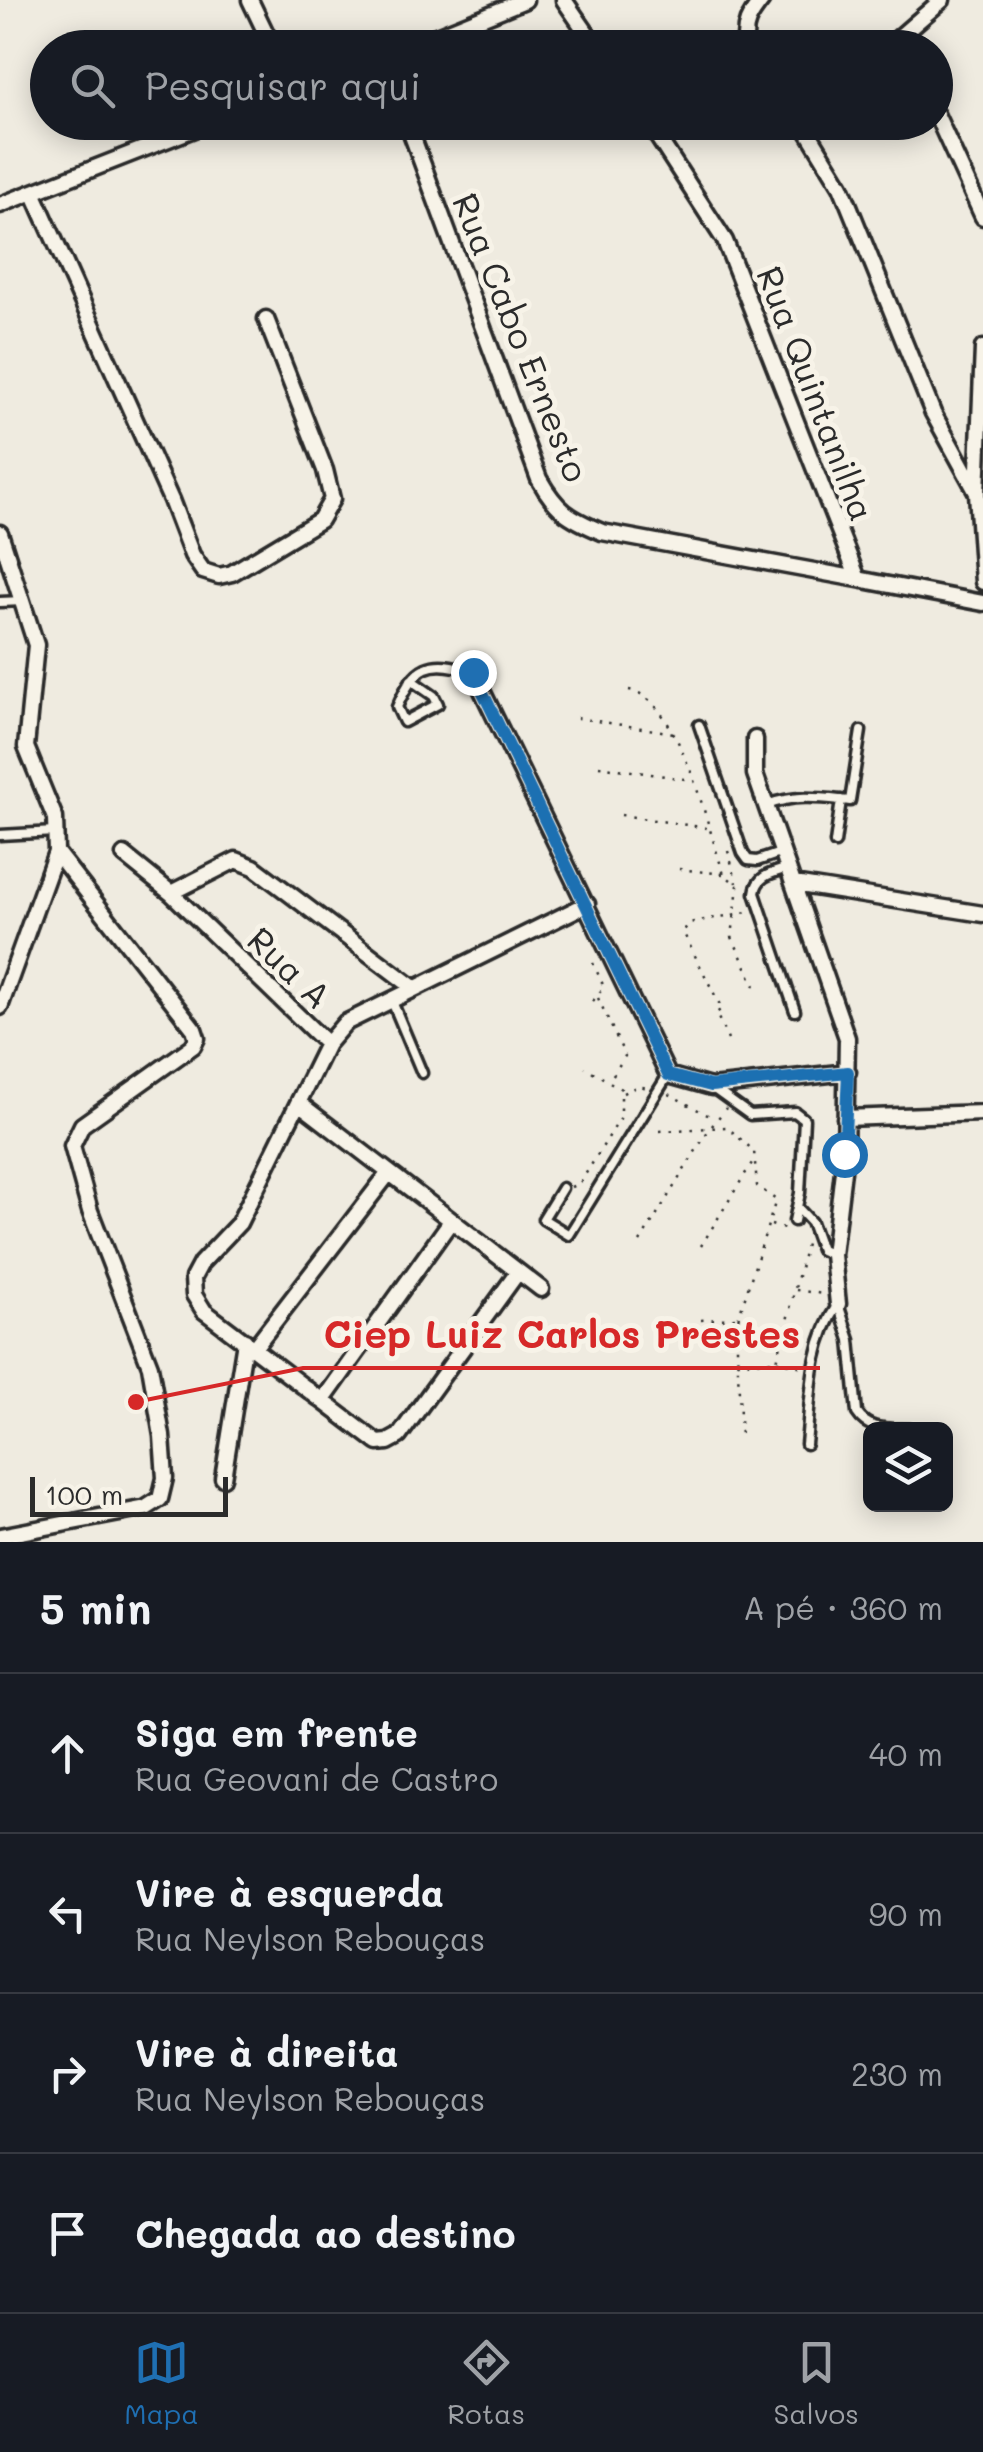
<!DOCTYPE html>
<html lang="pt">
<meta charset="utf-8">
<style>
body{margin:0;font-family:Mali,sans-serif;background:#242831;color:#f1f3f6}
.controls{position:absolute;right:30px;bottom:30px;display:grid;overflow:hidden;border-radius:15px;box-shadow:0 5px 25px #0003}
.controls button{width:90px;height:90px;display:grid;place-items:center;padding:0;border:0;border-bottom:2px solid #363941;background:#171b24;color:#f1f3f6;font:50px sans-serif}
.scale{position:absolute;left:30px;bottom:25px;width:198px;box-sizing:border-box;padding-left:10px;border:5px solid #2b2b2b;border-top:0;font-size:28px;line-height:35px;white-space:nowrap;color:#2b2b2b;-webkit-text-stroke:8px #f7f3e8;paint-order:stroke}
.stop{position:absolute;width:30px;height:30px;margin:-22px;border:8px solid #1f6fb2;border-radius:50%;background:#fff}
.stop.end{background:#1f6fb2;border-color:#fff;box-shadow:0 2px 10px #0008}
.list{margin:0;padding:0;list-style:none}
h2{display:flex;justify-content:space-between;align-items:center;height:130px;margin:0;padding:0 40px;font-size:42px}
h2 small{font-size:32px;font-weight:400;color:#9ea1a6}
.list li{display:grid;grid-template-columns:65px 1fr auto;gap:30px;align-items:center;box-sizing:border-box;height:160px;padding:0 40px;border-top:2px solid #363941}
.list b{display:block;font-size:38px;white-space:nowrap}
.list p{margin:0;font-size:32px;white-space:nowrap;color:#9ea1a6}
.list em{font-size:32px;font-style:normal;color:#9ea1a6}
.icon{flex:none;width:55px;height:55px;fill:none;stroke:currentColor;stroke-width:2;stroke-linecap:round;stroke-linejoin:round}
.map{position:relative;flex:none;width:983px;height:1542px;overflow:hidden}
.search{position:absolute;background:#171b24;box-shadow:0 5px 25px #0003;left:30px;right:30px;top:30px;height:110px;display:flex;align-items:center;gap:25px;box-sizing:border-box;padding:0 35px;border-radius:55px;color:#9ea1a6;font-size:38px}
.sheet{height:770px;background:#171b24}
nav{display:flex;justify-content:space-around;align-items:center;box-sizing:border-box;height:140px;border-top:2px solid #363941;background:#171b24;font-size:28px;color:#9ea1a6}
nav a{display:grid;justify-items:center;gap:5px}
nav .on{color:#1f6fb2}
.map>svg:first-child{display:block}
</style>
<div class="map">
<svg width="983" height="1542" viewBox="0 0 983 1542">
<rect width="100%" height="100%" fill="#efebe0"/>
<filter id="ink" filterUnits="userSpaceOnUse"><feTurbulence type="fractalNoise" baseFrequency=".01" numOctaves="2"/><feDisplacementMap in="SourceGraphic" scale="20" xChannelSelector="R" yChannelSelector="G"/><feConvolveMatrix kernelMatrix="1 2 1 2 8 2 1 2 1" color-interpolation-filters="sRGB"/></filter>
<g filter="url(#ink)">
<g fill="none" stroke-linecap="round" stroke-linejoin="round">
<defs>
<path id="service" d="M0,602L23,601
M411,680L434,696L438,704L404,722L397,707C415,665 430,657 473,672
M699,725L743,853L748,860L757,861L783,852
M767,805C796,794 820,798 850,801L861,731
M0,835L55,832
M835,843L841,800
M788,868C773,873 757,875 755,893L795,1011
M391,999L422,1073
M714,1089L750,1115L795,1112L804,1119L800,1193L794,1221
M562,1188L543,1219L569,1235L668,1075
M798,1208L811,1222L821,1250L833,1255
M806,1444C811,1396 810,1345 838,1304L850,1340L857,1413C869,1432 890,1428 910,1429"/>
<path id="minor" d="M250,0L273,48
M564,0L597,48
M407,48L525,0
M747,48C741,27 750,15 762,0
M887,48L942,0
M936,114L983,217
M407,122L539,479C557,511 569,518 602,532L858,579
M648,122L725,241L858,579L983,603
M802,122L841,186L933,413L977,493
M33,192L171,500L192,555L203,571L219,576L232,573L320,520L332,499L325,470L266,319
M0,205L212,122
M983,348L977,493L983,582
M0,533L36,645L26,747L55,818L56,852L194,1029L197,1038L193,1046L82,1125L72,1146L90,1211L150,1366L162,1436L165,1478L160,1499L146,1508L0,1536
M473,672L668,1075L711,1087L848,1072
M755,739V774L847,1038L845,1154L833,1255L838,1304
M124,855L171,893L327,1044
M794,884L983,914
M171,893L236,860L254,867L414,988
M0,1007L56,852
M300,1104L541,1289
M845,1118L983,1113
M518,1272L399,1436L388,1442L378,1443L204,1311L194,1295L193,1278L201,1263L239,1223L327,1044L345,1023L587,904
M254,1348L388,1174
M323,1400L451,1221
M223,1478L245,1341"/>
</defs>
<use href="#service" stroke="#2b2b2b" stroke-width="15"/>
<use href="#minor" stroke="#2b2b2b" stroke-width="21"/>
<path stroke="#2b2b2b" stroke-width="2.5" stroke-dasharray="2.5 8" stroke-linecap="butt" d="M629,690C680,698 708,831 724,874L738,886L732,937L755,986
M577,718L674,733
M599,766L691,780
M621,815L707,828
M728,851L737,883
M679,869L723,874
M598,998L625,1056L609,1081
M593,1001L604,987L593,963
M728,1040L716,1013L722,1009L683,932L689,923L752,911
M623,1093L638,1086L648,1088
M669,1094L715,1119
M660,1131L727,1127L754,1151L757,1186L776,1200L736,1325L741,1439
M571,1187L580,1183L621,1117V1089L585,1067
M771,1225L787,1230
M640,1242L708,1131L726,1108
M701,1246L755,1158
M796,1290L823,1294
M701,1320L737,1318
M777,1361L803,1367
M737,1362L777,1361L807,1240"/>
<use href="#service" stroke="#f7f3e8" stroke-width="8"/>
<use href="#minor" stroke="#f7f3e8" stroke-width="14"/>
</g>
</g>
<g fill="none" stroke-linecap="round" stroke-linejoin="round" filter="url(#ink)">
<path stroke="#1f6fb2" stroke-width="12" d="M473,672L668,1075L711,1086L848,1072L844,1154"/>
</g>
<g text-anchor="middle" dominant-baseline="central" stroke-width="10" stroke-linejoin="round" paint-order="stroke">
<g font-size="35" fill="#2b2b2b" stroke="#f7f3e8">
<text transform="translate(522 337) rotate(68)">Rua Cabo Ernesto</text>
<text transform="translate(817 393) rotate(69)">Rua Quintanilha</text>
<text transform="translate(290 967) rotate(44)">Rua A</text>
</g>
</g>
<path fill="none" stroke="#d62828" stroke-width="4" d="M136 1402L303 1368H820"/>
<circle fill="#d62828" stroke="#f7f3e8" stroke-width="4" cx="136" cy="1402" r="10"/>
<g font-size="38" text-anchor="middle" font-weight="bold" fill="#d62828" stroke="#f7f3e8" stroke-width="10" stroke-linejoin="round" paint-order="stroke">
<text x="562" y="1348">Ciep Luiz Carlos Prestes</text>
</g>
</svg>
<div class="controls">
<button><svg class="icon" aria-label="layers" viewBox="0 0 24 24"><path d="M12 4l9 5-9 5-9-5zM3 14l9 5 9-5"/></svg></button>
</div>
<div class="scale">100 m</div>
<div class="stop" style="left:844px;top:1154px"></div>
<div class="stop end" style="left:473px;top:672px"></div>
<div class="search"><svg class="icon" aria-label="search" viewBox="0 0 24 24"><circle cx="10" cy="10" r="6"/><path d="M15 15l6 6"/></svg>Pesquisar aqui</div>
</div>
<section class="sheet">
<h2>5 min<small>A pé · 360 m</small></h2>
<ul class="list">
<li><svg class="icon" aria-label="ahead" viewBox="0 0 24 24"><path d="M12 20V5M6 11l6-6 6 6"/></svg><div><b>Siga em frente</b><p>Rua Geovani de Castro</p></div><em>40 m</em></li>
<li><svg class="icon" aria-label="left" viewBox="0 0 24 24"><path d="M17 20v-9H6M10 6l-5 5 5 5"/></svg><div><b>Vire à esquerda</b><p>Rua Neylson Rebouças</p></div><em>90 m</em></li>
<li><svg class="icon" aria-label="right" viewBox="0 0 24 24"><path d="M7 20v-9h11M14 6l5 5-5 5"/></svg><div><b>Vire à direita</b><p>Rua Neylson Rebouças</p></div><em>230 m</em></li>
<li><svg class="icon" aria-label="arrive" viewBox="0 0 24 24"><path d="M6 21V4h12l-3 4 3 4H6"/></svg><div><b>Chegada ao destino</b></div></li>
</ul>
</section>
<nav>
<a class="on"><svg class="icon" aria-label="map" viewBox="0 0 24 24"><path d="M3 6l6-2 6 2 6-2v14l-6 2-6-2-6 2zM9 4v14M15 6v14"/></svg>Mapa</a>
<a><svg class="icon" aria-label="directions" viewBox="0 0 24 24"><path d="M12 3l9 9-9 9-9-9zM9 14v-3h6M13 9l2 2-2 2"/></svg>Rotas</a>
<a><svg class="icon" aria-label="saved" viewBox="0 0 24 24"><path d="M7 4h10v16l-5-4-5 4z"/></svg>Salvos</a>
</nav>
